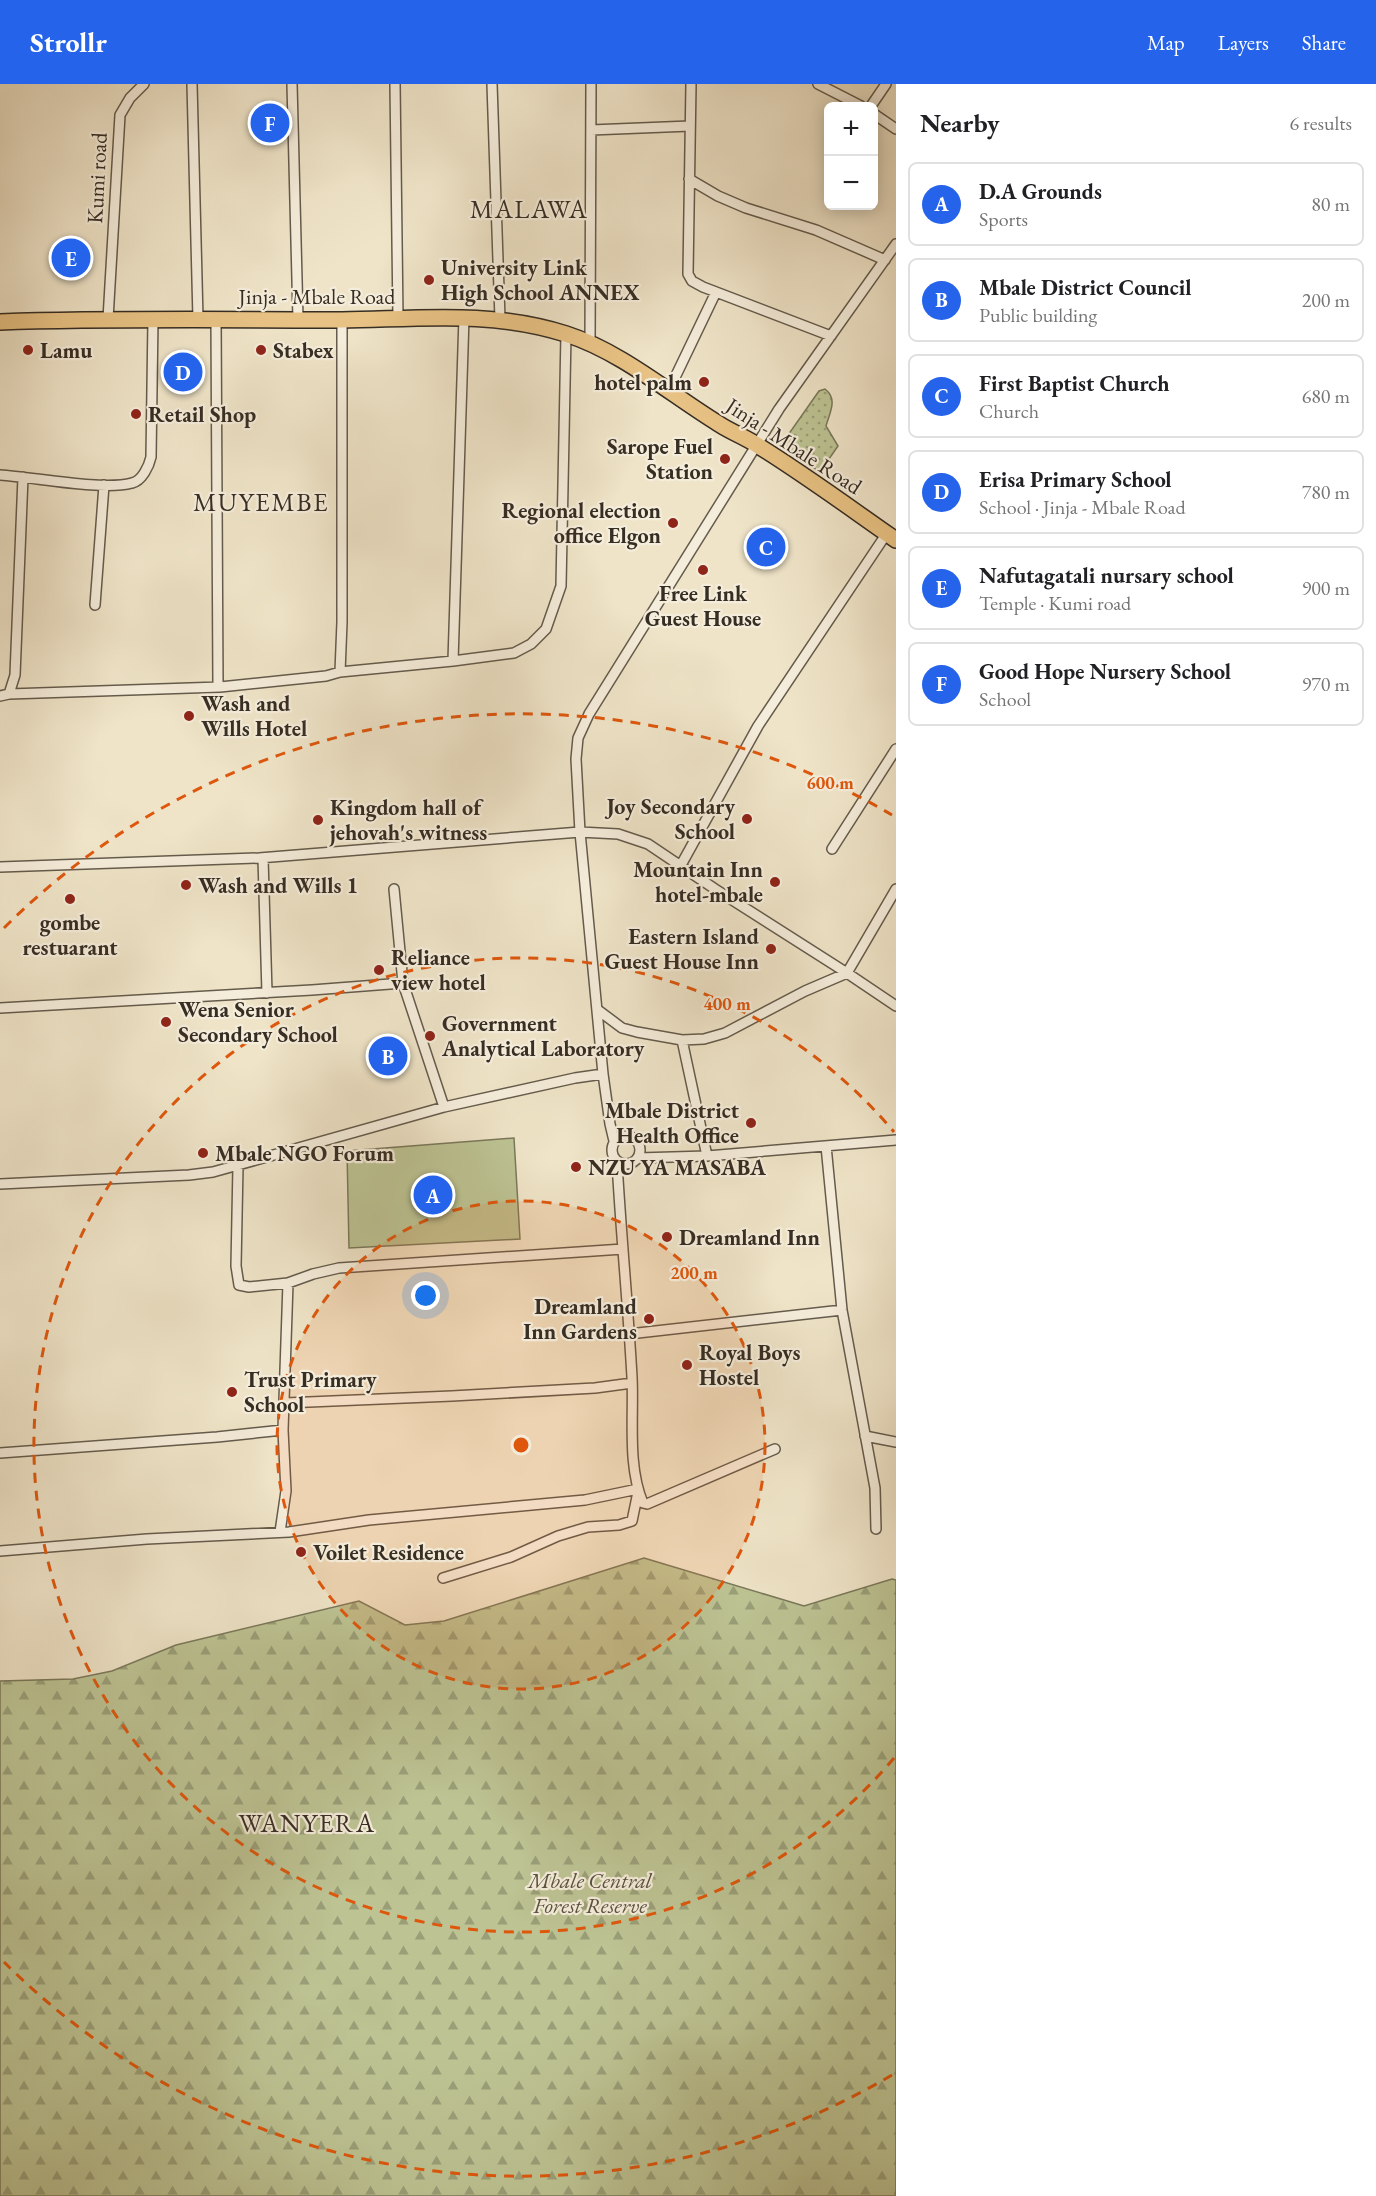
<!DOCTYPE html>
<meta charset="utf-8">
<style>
body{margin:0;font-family:"EB Garamond",serif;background:#f6f6f6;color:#202124}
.controls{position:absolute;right:18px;top:18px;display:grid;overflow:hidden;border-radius:9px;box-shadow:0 3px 15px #0003}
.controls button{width:54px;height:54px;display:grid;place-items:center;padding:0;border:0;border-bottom:2px solid #e0e0e0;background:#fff;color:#202124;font:30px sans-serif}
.you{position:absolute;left:426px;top:1212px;width:21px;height:21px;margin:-15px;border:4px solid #fff;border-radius:50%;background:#1a73e8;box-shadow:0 0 0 9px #1a73e833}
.badge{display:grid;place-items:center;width:39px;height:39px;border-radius:50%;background:#2563eb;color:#fff;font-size:20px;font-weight:700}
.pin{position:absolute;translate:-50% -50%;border:3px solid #fff;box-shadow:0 2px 6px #0006}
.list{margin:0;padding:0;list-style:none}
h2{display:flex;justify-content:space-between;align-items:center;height:78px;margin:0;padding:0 24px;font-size:26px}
h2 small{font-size:20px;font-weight:400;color:#757577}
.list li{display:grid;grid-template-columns:39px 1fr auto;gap:18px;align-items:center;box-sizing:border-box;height:84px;margin:0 12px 12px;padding:0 12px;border:2px solid #e0e0e0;border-radius:9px}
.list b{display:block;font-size:22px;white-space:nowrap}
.list p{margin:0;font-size:20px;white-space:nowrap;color:#757577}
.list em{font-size:20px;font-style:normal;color:#757577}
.map{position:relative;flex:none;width:896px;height:2112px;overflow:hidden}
header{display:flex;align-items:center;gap:36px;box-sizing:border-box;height:84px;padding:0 30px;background:#2563eb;color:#fff}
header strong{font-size:28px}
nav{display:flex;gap:33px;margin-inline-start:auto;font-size:21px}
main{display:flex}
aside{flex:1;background:#fff}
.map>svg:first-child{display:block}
</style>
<header>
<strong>Strollr</strong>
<nav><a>Map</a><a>Layers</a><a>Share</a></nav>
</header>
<main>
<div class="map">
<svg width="896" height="2112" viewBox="0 0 896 2112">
<defs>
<pattern id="green-dots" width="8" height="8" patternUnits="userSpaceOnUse" patternTransform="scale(1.5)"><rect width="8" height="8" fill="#bdc393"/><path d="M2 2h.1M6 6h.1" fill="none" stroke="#9a9f78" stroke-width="1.8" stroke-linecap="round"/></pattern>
<pattern id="forest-firs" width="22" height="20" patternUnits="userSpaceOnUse" patternTransform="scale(1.5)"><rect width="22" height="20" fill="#bdc393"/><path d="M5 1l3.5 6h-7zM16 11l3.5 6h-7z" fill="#9a9f78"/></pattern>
</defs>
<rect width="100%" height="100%" fill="#efe4c8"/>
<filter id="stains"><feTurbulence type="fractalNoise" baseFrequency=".00333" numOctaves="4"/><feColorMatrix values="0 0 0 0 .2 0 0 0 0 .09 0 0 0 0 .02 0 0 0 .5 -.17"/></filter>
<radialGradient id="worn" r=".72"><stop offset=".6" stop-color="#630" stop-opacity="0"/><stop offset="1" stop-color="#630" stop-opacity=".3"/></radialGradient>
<path fill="url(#green-dots)" stroke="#7a785b" stroke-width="1.5" d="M825,305C838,315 830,328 826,342L838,362L820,388L781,361L819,307Z"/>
<path fill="url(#forest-firs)" stroke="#7a785b" stroke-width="1.5" d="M644,1474L804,1522L892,1495L896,1496V2112H0V1597L73,1595L112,1587L176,1561L359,1517L405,1541L444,1537Z"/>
<path fill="#bdc393" stroke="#7a785b" stroke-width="1.5" d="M514,1054L520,1155L349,1164L347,1067Z"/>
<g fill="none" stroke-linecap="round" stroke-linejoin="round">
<defs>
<path id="minor" d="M192,0L198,235
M292,0L298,235
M395,0L398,234
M492,0L500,235
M691,0L688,190L692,197L703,203L831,252
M818,0L861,22
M871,22L886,0
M874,30L896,45
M591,46L690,42
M689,95L718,112L746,124L816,146L885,176
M108,235L120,31L130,14L144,0
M216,235L218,602
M590,259L591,0
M669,306L716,208
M0,391C34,393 102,407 132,399C142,397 149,382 151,373L153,235
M95,521L104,401
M453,577L464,233
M340,588L453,577L514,569L531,560L546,545L561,502L566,250
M9,610L220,603L326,592L340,588L342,538V236
M0,612L9,610L15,591L23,393
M832,765L896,665
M263,774L267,909
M681,781L758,642L887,449
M0,783L259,774L580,748L618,750L648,760L715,805L847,889L896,922
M394,805L403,899L444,1023
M0,924L312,906L403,899
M598,926L622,944L637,948L682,956L704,955L725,949L805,907L847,889L896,805
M682,956L707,1072
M612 1066a14 14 0 1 1 28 0a14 14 0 1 1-28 0Z
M614,1057L610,1040L603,990L580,748L576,675L578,654L589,630L779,325L896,160
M826,1062L842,1226L875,1404L876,1445
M638,1074L707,1072L896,1056
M617,1078C621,1150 628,1221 632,1293C634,1333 627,1381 643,1419L647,1420L775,1365
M238,1082L236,1182L239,1201L249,1203L288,1199L283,1346L286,1407L280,1448
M0,1100L189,1091L213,1088L444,1023L575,994L603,990
M288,1199L313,1190L339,1184L623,1165
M629,1250L842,1226
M285,1319L452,1312L595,1304L632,1299
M865,1352L896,1358
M0,1369L217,1353L283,1346
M0,1467L147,1455L289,1448L369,1436L585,1416L638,1405
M443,1494L511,1473L558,1452L588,1443L619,1441L632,1437L638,1408"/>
<path id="primary" d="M0,238C114,234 228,236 342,236C418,235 491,226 566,250C622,268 670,310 719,340C731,348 745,353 757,361C804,390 850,424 896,456"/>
</defs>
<use href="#minor" stroke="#645b4c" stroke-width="12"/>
<use href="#primary" stroke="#362d23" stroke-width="18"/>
<use href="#minor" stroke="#f5eddb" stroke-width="9"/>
<use href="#primary" stroke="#e8c284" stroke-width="15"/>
</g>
<circle cx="521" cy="1361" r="244" fill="#df570d" fill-opacity=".12"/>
<g fill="none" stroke="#df570d" stroke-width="3" stroke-dasharray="10 8">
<circle cx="521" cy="1361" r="244"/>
<path d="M894 1674A487 487 0 1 1 894 1048"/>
<path d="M892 1991A731 731 0 0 1 4 1878M4 844A731 731 0 0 1 892 731"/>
</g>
<g fill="#8f2418" stroke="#f5eddb" stroke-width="2">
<circle cx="429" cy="196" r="6"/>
<circle cx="28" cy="266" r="6"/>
<circle cx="261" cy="266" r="6"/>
<circle cx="704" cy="298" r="6"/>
<circle cx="136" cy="330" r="6"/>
<circle cx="725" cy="375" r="6"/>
<circle cx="673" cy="439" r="6"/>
<circle cx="703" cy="486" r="6"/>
<circle cx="189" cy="632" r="6"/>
<circle cx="747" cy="735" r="6"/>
<circle cx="318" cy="736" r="6"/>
<circle cx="775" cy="798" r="6"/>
<circle cx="186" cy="801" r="6"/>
<circle cx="70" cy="815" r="6"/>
<circle cx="771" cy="865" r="6"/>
<circle cx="379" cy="886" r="6"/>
<circle cx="166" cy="938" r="6"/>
<circle cx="430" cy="952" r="6"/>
<circle cx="751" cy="1039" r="6"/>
<circle cx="203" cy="1069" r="6"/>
<circle cx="576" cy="1083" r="6"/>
<circle cx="667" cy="1153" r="6"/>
<circle cx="649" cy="1235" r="6"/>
<circle cx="687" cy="1281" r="6"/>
<circle cx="232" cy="1308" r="6"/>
<circle cx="301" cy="1468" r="6"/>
</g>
<g text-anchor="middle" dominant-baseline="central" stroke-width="4.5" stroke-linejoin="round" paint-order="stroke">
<g font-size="22" fill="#362d23" stroke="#f5eddb">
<text transform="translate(97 94) rotate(-87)">Kumi road</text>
<text x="317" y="212">Jinja - Mbale Road</text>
<text transform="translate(794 362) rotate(33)">Jinja - Mbale Road</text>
</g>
<g font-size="22" font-weight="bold" fill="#362d23" stroke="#f5eddb" text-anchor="start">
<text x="441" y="183">University Link<tspan x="441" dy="25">High School ANNEX</tspan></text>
<text x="40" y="266">Lamu</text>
<text x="273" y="266">Stabex</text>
<text x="692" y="298" text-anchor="end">hotel palm</text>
<text x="148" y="330">Retail Shop</text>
<text x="713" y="362" text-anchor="end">Sarope Fuel<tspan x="713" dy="25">Station</tspan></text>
<text x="661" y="426" text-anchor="end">Regional election<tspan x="661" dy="25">office Elgon</tspan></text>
<text x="703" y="509" text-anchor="middle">Free Link<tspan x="703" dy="25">Guest House</tspan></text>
<text x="201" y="619">Wash and<tspan x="201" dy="25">Wills Hotel</tspan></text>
<text x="735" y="722" text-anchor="end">Joy Secondary<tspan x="735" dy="25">School</tspan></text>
<text x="330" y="723">Kingdom hall of<tspan x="330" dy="25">jehovah's witness</tspan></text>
<text x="763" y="785" text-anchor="end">Mountain Inn<tspan x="763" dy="25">hotel-mbale</tspan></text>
<text x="198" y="801">Wash and Wills 1</text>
<text x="70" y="838" text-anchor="middle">gombe<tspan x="70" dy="25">restuarant</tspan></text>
<text x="759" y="852" text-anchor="end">Eastern Island<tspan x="759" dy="25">Guest House Inn</tspan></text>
<text x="391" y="873">Reliance<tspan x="391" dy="25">view hotel</tspan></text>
<text x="178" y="925">Wena Senior<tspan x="178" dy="25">Secondary School</tspan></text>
<text x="442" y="939">Government<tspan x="442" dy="25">Analytical Laboratory</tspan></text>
<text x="739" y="1026" text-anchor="end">Mbale District<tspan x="739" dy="25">Health Office</tspan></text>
<text x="215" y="1069">Mbale NGO Forum</text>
<text x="588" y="1083">NZU YA MASABA</text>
<text x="679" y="1153">Dreamland Inn</text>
<text x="637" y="1222" text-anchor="end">Dreamland<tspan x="637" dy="25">Inn Gardens</tspan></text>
<text x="699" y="1268">Royal Boys<tspan x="699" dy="25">Hostel</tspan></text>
<text x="244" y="1295">Trust Primary<tspan x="244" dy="25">School</tspan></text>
<text x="313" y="1468">Voilet Residence</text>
</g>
<g font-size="22" font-style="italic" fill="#58523f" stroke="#f5eddb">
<text x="590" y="1796">Mbale Central<tspan x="590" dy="25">Forest Reserve</tspan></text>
</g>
<g font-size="26" letter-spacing="1.5" fill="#362d23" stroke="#f5eddb">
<text x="529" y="125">MALAWA</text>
<text x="261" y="418">MUYEMBE</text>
<text x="307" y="1739">WANYERA</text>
</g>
</g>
<circle cx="521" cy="1361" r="9" fill="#df570d" stroke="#f5eddb" stroke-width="3"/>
<g font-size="18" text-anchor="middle" font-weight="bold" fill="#df570d" stroke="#f5eddb" stroke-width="4.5" stroke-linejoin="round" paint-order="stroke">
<text x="830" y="705">600 m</text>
<text x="727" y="926">400 m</text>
<text x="694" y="1195">200 m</text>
</g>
<rect width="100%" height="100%" filter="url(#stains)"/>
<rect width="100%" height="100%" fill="url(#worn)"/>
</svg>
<div class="controls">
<button>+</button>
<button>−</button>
</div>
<div class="you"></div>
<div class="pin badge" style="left:433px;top:1111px">A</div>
<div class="pin badge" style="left:388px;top:972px">B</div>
<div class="pin badge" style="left:766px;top:463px">C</div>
<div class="pin badge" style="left:183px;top:288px">D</div>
<div class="pin badge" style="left:71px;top:174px">E</div>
<div class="pin badge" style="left:270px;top:39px">F</div>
</div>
<aside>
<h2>Nearby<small>6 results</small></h2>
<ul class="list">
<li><span class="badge">A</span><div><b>D.A Grounds</b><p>Sports</p></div><em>80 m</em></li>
<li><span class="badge">B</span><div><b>Mbale District Council</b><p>Public building</p></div><em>200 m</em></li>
<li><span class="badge">C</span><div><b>First Baptist Church</b><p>Church</p></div><em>680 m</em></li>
<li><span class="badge">D</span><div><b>Erisa Primary School</b><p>School · Jinja - Mbale Road</p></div><em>780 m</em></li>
<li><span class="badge">E</span><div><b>Nafutagatali nursary school</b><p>Temple · Kumi road</p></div><em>900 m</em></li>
<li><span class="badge">F</span><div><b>Good Hope Nursery School</b><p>School</p></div><em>970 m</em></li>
</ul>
</aside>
</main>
